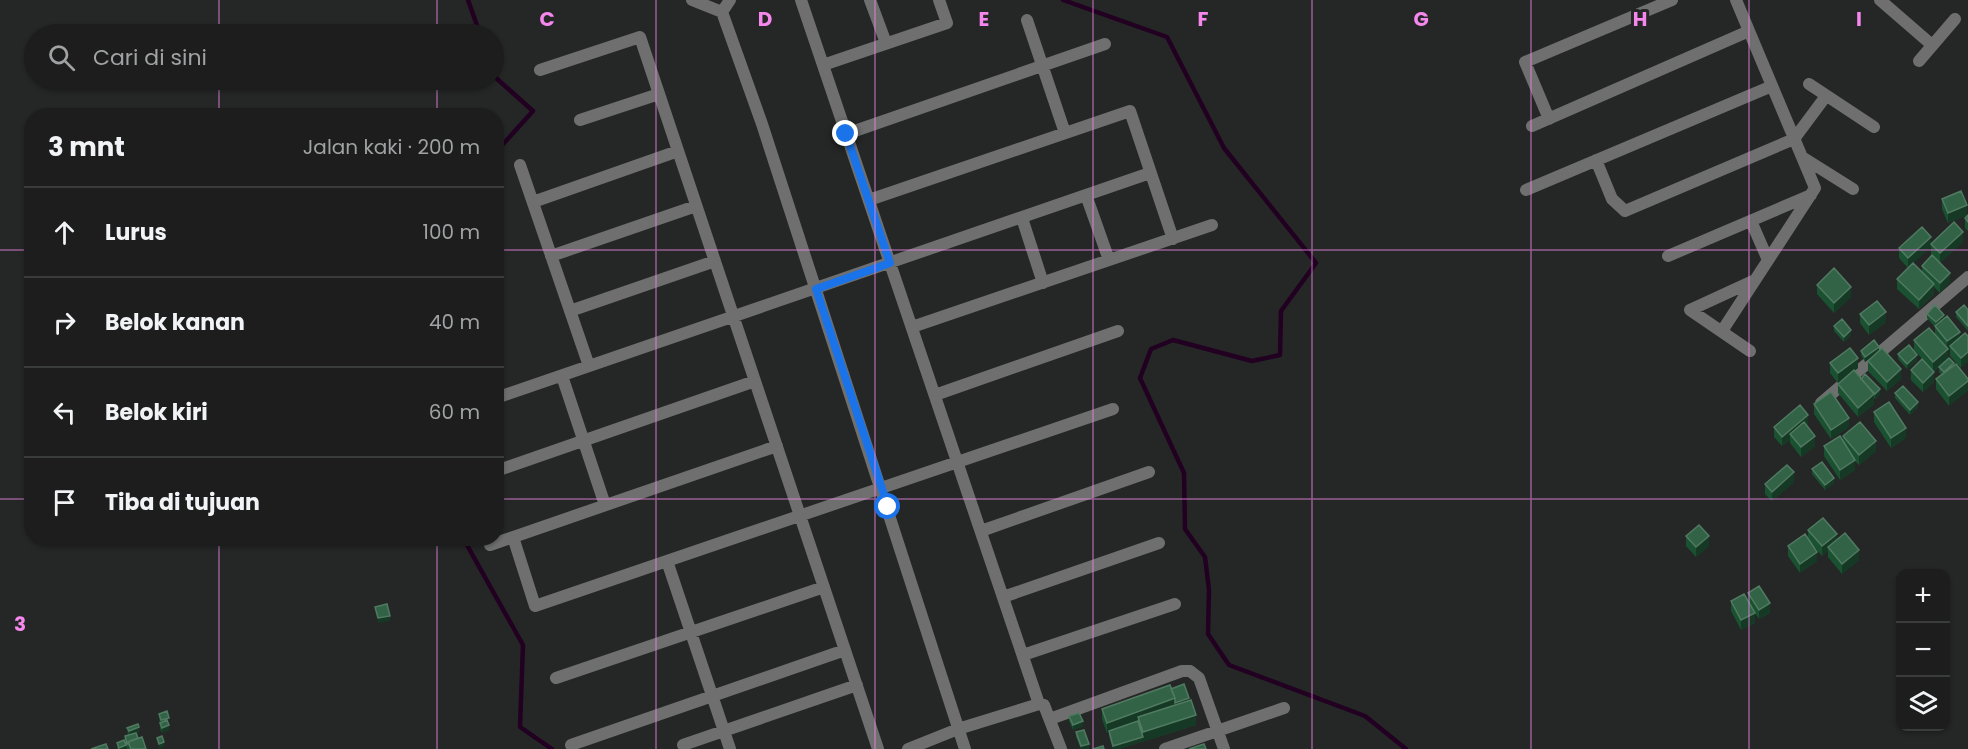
<!DOCTYPE html>
<html lang="id">
<meta charset="utf-8">
<style>
body{margin:0;font-family:Poppins,sans-serif;background:#292a29;color:#f1f3f6}
.controls{position:absolute;right:18px;bottom:18px;display:grid;overflow:hidden;border-radius:12px;box-shadow:0 2px 4px #0004}
.controls button{width:54px;height:54px;display:grid;place-items:center;padding:0;border:0;border-bottom:2px solid #3a3b3b;background:#1c1d1c;color:#f1f3f6;font:30px sans-serif}
.stop{position:absolute;width:18px;height:18px;margin:-14px;border:4px solid #1a73e8;border-radius:50%;background:#fff}
.stop.end{background:#1a73e8;border-color:#fff;box-shadow:0 2px 6px #0008}
.list{margin:0;padding:0;list-style:none}
h2{display:flex;justify-content:space-between;align-items:center;height:78px;margin:0;padding:0 24px;font-size:26px}
h2 small{font-size:20px;font-weight:400;color:#a0a2a3}
.list li{display:grid;grid-template-columns:39px 1fr auto;gap:18px;align-items:center;box-sizing:border-box;height:90px;padding:0 24px;border-top:2px solid #3a3b3b}
.list b{display:block;font-size:22px;white-space:nowrap}
.list em{font-size:20px;font-style:normal;color:#a0a2a3}
.icon{flex:none;width:33px;height:33px;fill:none;stroke:currentColor;stroke-width:2;stroke-linecap:round;stroke-linejoin:round}
.map{position:relative;flex:none;width:1968px;height:749px;overflow:hidden}
.search{position:absolute;background:#1c1d1c;box-shadow:0 2px 4px #0004;left:24px;top:24px;width:480px;height:66px;display:flex;align-items:center;gap:15px;box-sizing:border-box;padding:0 21px;border-radius:33px;color:#a0a2a3;font-size:22px}
.panel{position:absolute;background:#1c1d1c;box-shadow:0 2px 4px #0004;left:24px;top:108px;width:480px;height:438px;border-radius:24px}
.map>svg:first-child{display:block}
</style>
<div class="map">
<svg width="1968" height="749" viewBox="0 0 1968 749">
<rect width="100%" height="100%" fill="#252726"/>
<g fill="none" stroke-linecap="round" stroke-linejoin="round">
<path stroke="#220021" stroke-width="4.5" d="M468,0L480,34
M1063,0L1167,37L1224,148L1316,263L1281,311L1280,355L1252,361L1173,340L1151,349L1140,378L1184,473L1185,529L1205,557L1209,590L1208,634L1229,665L1365,716L1406,749
M494,73L495,77L533,111L496,152
M496,267L500,273L496,283
M463,538L523,645L520,727L552,749"/>
<path stroke="#6e6f6e" stroke-width="12" d="M692,0L722,12L762,124L965,749
M801,0L1039,704
M870,0L886,43
M1880,0L1932,45
M722,12L730,0
M1027,20L1065,133
M1919,61L1955,19
M823,65L947,23L939,0
M540,70L640,37L878,749
M1809,84L1874,127
M1549,119L1525,62L1672,0
M580,120L659,94
M1532,126L1749,31
M846,134L1105,44
M1802,157L1853,189
M1596,160L1612,199L1625,211L1794,139L1826,96
M520,165L589,366
M1526,190L1772,86
M1086,195L1109,260
M869,200L1130,111L1173,239
M533,202L678,151
M1022,218L1043,283
M1751,221L1768,260
M551,256L696,206
M1668,256L1811,195
M570,311L715,261
M912,327L1212,225
M1722,331L1815,188L1736,0
M1750,351L1690,310L1753,281
M562,376L605,505
M935,395L1118,331
M496,398L1150,173
M1821,403L1968,277
M496,471L755,381
M981,531L1149,472
M513,537L535,606L1113,409
M490,545L777,446
M667,561L730,749
M1003,597L1159,543
M1023,655L1175,604
M556,678L824,587
M1050,719L1182,671H1190L1199,678L1224,749
M571,745L845,650
M683,745L857,685
M908,749L958,729L1039,704L1044,705L1061,749
M1165,749L1284,708"/>
</g>
<path fill="#1a5131" fill-rule="evenodd" d="M1942,199L1967,215L1948,223L1942,209Z
M1968,215V231L1965,228V218Z
M1963,242L1940,263L1950,282L1940,293L1934,287V294L1919,309L1897,289V279L1908,268L1899,258V248L1931,243ZM1931,247V254L1932,255L1922,266V272L1913,263Z
M1817,285L1851,297L1834,313L1817,294Z
M1968,310V331L1956,317V312Z
M1860,314L1886,322L1869,335L1860,323Z
M1927,314L1944,319L1960,338L1965,333L1961,368L1950,356V349L1948,351V359L1934,371V382L1923,392L1911,380V370L1927,364L1914,350V340L1935,335V327L1927,318Z
M1834,326L1851,335L1844,342L1834,331Z
M1861,351H1879L1901,379L1887,391L1868,371V361L1876,354L1865,362L1861,355Z
M1898,354L1917,360L1907,369L1898,359Z
M1830,363L1858,368L1854,371L1861,379L1880,394L1875,399L1874,398V404L1858,417L1838,393V383L1830,373Z
M1954,363L1949,406L1936,389V379L1942,375L1939,372V367Z
M1895,393L1918,407L1910,415L1895,398Z
M1814,404L1849,427L1831,439L1814,414Z
M1874,412L1906,438L1891,448L1874,422Z
M1807,425L1815,446L1801,457L1790,443V440L1782,446L1774,437V427L1808,425Z
M1843,436L1876,451L1859,465L1855,461V470L1840,480L1824,456V446L1843,441Z
M1812,469L1834,483L1825,490L1812,474Z
M1794,482L1772,501L1765,494V484Z
M1808,530L1837,540L1859,560L1842,574L1828,557V551L1822,556L1812,544L1817,561L1800,573L1788,556V546L1808,539Z
M1686,536L1709,546L1696,557L1686,546Z
M1748,593L1770,613L1759,619L1751,607L1755,623L1741,630L1731,611V601H1748Z
M1171,689L1189,700L1196,725L1119,749H1113L1109,736V732L1107,733L1102,719V709Z
M159,714L169,723H168L169,730L162,733L160,728Z
M1069,716L1083,726L1073,730L1069,721Z
M127,728L139,732L137,733L138,738L146,749H127L126,746V749H117V743L125,741V736L128,735Z
M1076,732L1089,748L1081,749L1076,737Z"/>
<path fill="#153924" d="M1967,205V215L1948,223V213Z
M1963,232V242L1940,263V253Z
M1931,237V247L1908,268V258Z
M1950,273V282L1940,293V283Z
M1934,284V294L1919,309V300Z
M1851,287V297L1834,313V303Z
M1886,312V322L1869,335V325Z
M1944,315V320L1936,327V322Z
M1851,330V335L1844,342V337Z
M1960,332V341L1950,346V349L1948,351V359L1933,371V362L1947,349V341Z
M1879,347V352L1865,362V357Z
M1968,352V362L1961,368V358Z
M1917,355V360L1907,369V364Z
M1858,358V368L1838,383V373Z
M1901,369V379L1887,391V382Z
M1934,372V382L1923,392V383Z
M1968,381V391L1949,406V396Z
M1880,389V394L1875,399V394Z
M1874,394V404L1858,417V408Z
M1918,402V407L1910,415V410Z
M1808,415V425L1793,437L1790,434V440L1782,446V437Z
M1849,418V427L1831,439V430Z
M1906,428V438L1891,448V438Z
M1815,436V446L1801,457V447Z
M1876,441V451L1859,465V455Z
M1855,460V470L1840,480V470Z
M1794,472V482L1772,501V492Z
M1834,478V483L1825,490V485Z
M1837,534V543L1828,547V551L1822,556V546Z
M1709,536V546L1696,557V547Z
M1859,550V560L1842,574V564Z
M1817,552V561L1800,573V564Z
M1770,603V613L1759,619V610Z
M1755,613V623L1741,630V620Z
M390,616V621L378,623V618Z
M1175,698H1189V703L1138,717V722L1107,733V723Z
M1196,715V725L1119,749H1113V746L1143,737V732Z
M1083,721V726L1073,730V725Z
M169,725V730L162,733V728Z
M139,727V732L129,736V731Z
M164,742V747L159,749V744Z
M1089,744V749H1081V746Z
M126,745V749H119V748Z"/>
<path fill="#326346" stroke="#507a61" stroke-width="1.5" d="M1961,191L1967,205L1948,213L1942,199Z
M1968,215V222L1965,218Z
M1954,222L1963,232L1940,253L1931,244Z
M1922,227L1931,237L1908,258L1899,248Z
M1932,255L1950,273L1940,283L1922,266Z
M1913,263L1934,284L1919,300L1897,279Z
M1834,268L1851,287L1834,303L1817,285Z
M1877,301L1886,312L1869,325L1860,314Z
M1935,305L1944,315L1936,322L1927,314Z
M1964,305L1968,310V326L1956,312Z
M1947,316L1960,332L1947,341L1935,326Z
M1842,319L1851,330L1844,337L1834,326Z
M1929,328L1948,349L1933,362L1914,340Z
M1965,333L1968,336V352L1961,358L1950,346Z
M1874,340L1879,347L1865,357L1861,351Z
M1909,345L1917,355L1907,364L1898,354Z
M1850,348L1858,358L1838,373L1830,363Z
M1882,348L1901,369L1887,382L1868,361Z
M1949,358L1954,363L1944,372L1939,367Z
M1922,359L1934,372L1923,383L1911,370Z
M1956,364L1968,379V381L1949,396L1936,379Z
M1854,370L1874,394L1858,408L1838,384Z
M1865,374L1880,389L1875,394L1861,379Z
M1903,386L1918,402L1910,410L1895,393Z
M1831,392L1849,418L1831,430L1814,404Z
M1889,402L1906,428L1891,438L1874,412Z
M1800,405L1808,415L1782,437L1774,427Z
M1804,422L1815,436L1801,447L1790,434Z
M1860,422L1876,441L1859,455L1843,436Z
M1840,436L1855,460L1840,470L1824,446Z
M1822,462L1834,478L1825,485L1812,469Z
M1787,465L1794,472L1772,492L1765,484Z
M1823,518L1837,534L1822,546L1808,530Z
M1699,525L1709,536L1696,547L1686,536Z
M1845,533L1859,550L1842,564L1828,547Z
M1805,534L1817,552L1800,564L1788,546Z
M1759,586L1770,603L1759,610L1748,593Z
M1744,594L1755,613L1741,620L1731,601Z
M387,604L390,616L378,618L375,607Z
M1184,684L1189,698L1175,703V698L1171,689Z
M1170,685L1175,698L1107,723L1102,709Z
M1191,700L1196,715L1143,732L1138,717Z
M167,711L169,718L161,720L159,714Z
M1079,713L1083,721L1073,725L1069,716Z
M167,720L169,725L162,728L160,723Z
M1138,721L1143,737L1113,746L1109,731Z
M138,724L139,727L129,731L127,728Z
M1084,730L1089,744L1081,746L1076,732Z
M136,733L138,738L128,742L129,744H127L125,736Z
M162,736L164,742L159,744L157,738Z
M142,737L146,749H131L128,742Z
M124,740L126,745L119,748L117,743Z
M106,744L108,749H91Z
M1204,744L1206,749H1189Z
M1103,746L1104,749H1093Z"/>
<g fill="none" stroke-linecap="round" stroke-linejoin="round">
<path stroke="#1a73e8" stroke-width="8" d="M846,134L890,263L816,289L888,507"/>
</g>
<path fill="none" stroke="#f688ed" stroke-width="1.5" stroke-opacity="0.55" d="M219,0V34M437,0V34M656,0V749M875,0V749M1093,0V749M1312,0V749M1531,0V749M1749,0V749M219,80V116M437,80V116M0,250H32M496,250H1968M0,499H32M496,499H1968M219,538V749M437,538V749"/>
<g font-size="20" text-anchor="middle" font-weight="bold" fill="#f688ed" stroke="#252726" stroke-width="6" stroke-linejoin="round" paint-order="stroke">
<text x="547" y="26">C</text>
<text x="765" y="26">D</text>
<text x="984" y="26">E</text>
<text x="1203" y="26">F</text>
<text x="1421" y="26">G</text>
<text x="1640" y="26">H</text>
<text x="1859" y="26">I</text>
<text x="20" y="631">3</text>
</g>
</svg>
<div class="controls">
<button>+</button>
<button>−</button>
<button><svg class="icon" aria-label="layers" viewBox="0 0 24 24"><path d="M12 4l9 5-9 5-9-5zM3 14l9 5 9-5"/></svg></button>
</div>
<div class="stop" style="left:888px;top:507px"></div>
<div class="stop end" style="left:846px;top:134px"></div>
<div class="search"><svg class="icon" aria-label="search" viewBox="0 0 24 24"><circle cx="10" cy="10" r="6"/><path d="M15 15l6 6"/></svg>Cari di sini</div>
<section class="panel">
<h2>3 mnt<small>Jalan kaki · 200 m</small></h2>
<ul class="list">
<li><svg class="icon" aria-label="ahead" viewBox="0 0 24 24"><path d="M12 20V5M6 11l6-6 6 6"/></svg><div><b>Lurus</b></div><em>100 m</em></li>
<li><svg class="icon" aria-label="right" viewBox="0 0 24 24"><path d="M7 20v-9h11M14 6l5 5-5 5"/></svg><div><b>Belok kanan</b></div><em>40 m</em></li>
<li><svg class="icon" aria-label="left" viewBox="0 0 24 24"><path d="M17 20v-9H6M10 6l-5 5 5 5"/></svg><div><b>Belok kiri</b></div><em>60 m</em></li>
<li><svg class="icon" aria-label="arrive" viewBox="0 0 24 24"><path d="M6 21V4h12l-3 4 3 4H6"/></svg><div><b>Tiba di tujuan</b></div></li>
</ul>
</section>
</div>
